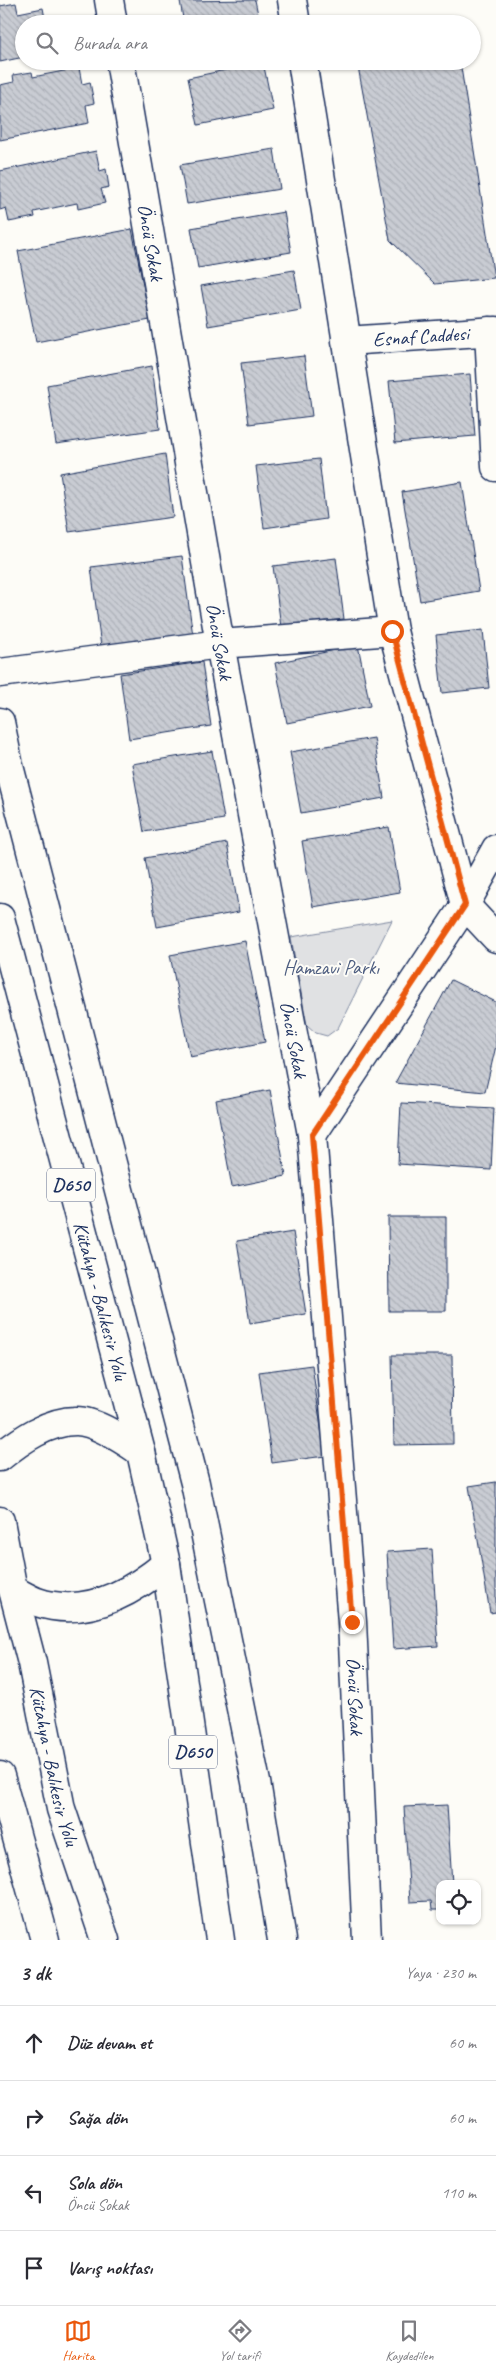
<!DOCTYPE html>
<html lang="tr">
<meta charset="utf-8">
<style>
body{margin:0;font-family:Caveat,sans-serif;background:#f7f7f7;color:#2b2b33}
.controls{position:absolute;right:15px;bottom:15px;display:grid;overflow:hidden;border-radius:10px;box-shadow:0 1px 4px #0004}
.controls button{width:45px;height:45px;display:grid;place-items:center;padding:0;border:0;border-bottom:1px solid #e1e1e2;background:#fff;color:#2b2b33;font:25px sans-serif}
.stop{position:absolute;width:15px;height:15px;margin:-11px;border:4px solid #ea580c;border-radius:50%;background:#fff}
.stop.end{background:#ea580c;border-color:#fff;box-shadow:0 1px 5px #0008}
.list{margin:0;padding:0;list-style:none}
h2{display:flex;justify-content:space-between;align-items:center;height:65px;margin:0;padding:0 20px;font-size:21px}
h2 small{font-size:16px;font-weight:400;color:#7c7c81}
.list li{display:grid;grid-template-columns:32px 1fr auto;gap:15px;align-items:center;box-sizing:border-box;height:75px;padding:0 20px;border-top:1px solid #e1e1e2}
.list b{display:block;font-size:19px;white-space:nowrap}
.list p{margin:0;font-size:16px;white-space:nowrap;color:#7c7c81}
.list em{font-size:16px;font-style:normal;color:#7c7c81}
.icon{flex:none;width:28px;height:28px;fill:none;stroke:currentColor;stroke-width:2;stroke-linecap:round;stroke-linejoin:round}
.map{position:relative;flex:none;width:496px;height:1940px;overflow:hidden}
.search{position:absolute;background:#fff;box-shadow:0 1px 4px #0004;left:15px;right:15px;top:15px;height:55px;display:flex;align-items:center;gap:12px;box-sizing:border-box;padding:0 18px;border-radius:28px;color:#7c7c81;font-size:19px}
.sheet{height:365px;background:#fff}
nav{display:flex;justify-content:space-around;align-items:center;box-sizing:border-box;height:70px;border-top:1px solid #e1e1e2;background:#fff;font-size:14px;color:#7c7c81}
nav a{display:grid;justify-items:center;gap:2px}
nav .on{color:#ea580c}
.map>svg:first-child{display:block}
</style>
<div class="map">
<svg width="496" height="1940" viewBox="0 0 496 1940">
<defs>
<pattern id="building-back-hatch" width="6" height="6" patternUnits="userSpaceOnUse" patternTransform="scale(1.25)"><rect width="6" height="6" fill="#c9ccd3"/><path d="M-1 5l2 2M0 0l6 6M5-1l2 2" fill="none" stroke="#acb0b8"/></pattern>
</defs>
<rect width="100%" height="100%" fill="#fdfcf7"/>
<filter id="ink" filterUnits="userSpaceOnUse"><feTurbulence type="fractalNoise" baseFrequency=".02" numOctaves="2"/><feDisplacementMap in="SourceGraphic" scale="10" xChannelSelector="R" yChannelSelector="G"/><feConvolveMatrix kernelMatrix="1 2 1 2 8 2 1 2 1" color-interpolation-filters="sRGB"/></filter>
<g filter="url(#ink)">
<path fill="#e0e1e3" stroke="#7e88a0" d="M392,920L338,1028L327,1036L316,1033L307,1025L291,937Z"/>
<path fill="url(#building-back-hatch)" stroke="#1b2f5e" d="M255,0L260,24H184L180,1Z
M16,3L18,13L43,8L46,24H24V57L0,62V6Z
M357,61H460L494,278L435,284L390,240Z
M263,62L273,110L198,125L188,78Z
M79,68L82,84L90,82L94,103L86,105L89,123L0,140V85L14,82L13,75L32,72L33,77Z
M274,149L280,189L187,204L180,165Z
M96,151L100,171L106,169L109,187L101,189L105,203L78,209L77,203L34,212L35,217L9,222L6,208L0,210V171Z
M284,212L291,252L198,268L191,228Z
M132,229L150,320L36,342L18,251Z
M294,270L301,310L208,326L201,286Z
M304,356L312,416L249,424L241,363Z
M152,366L160,429L56,444L47,385Z
M470,374L475,436L395,443L389,381Z
M165,454L173,517L69,532L60,473Z
M319,459L326,519L264,528L256,466Z
M462,482L479,591L420,601L402,492Z
M182,556L193,636L101,647L91,567Z
M336,558L344,619L281,627L273,566Z
M483,630L489,688L442,693L436,635Z
M358,645L370,706L287,723L275,663Z
M202,662L211,726L129,739L120,674Z
M374,738L384,798L301,813L290,752Z
M212,751L224,819L144,832L132,764Z
M389,827L400,892L313,907L302,841Z
M227,843L239,912L157,927L145,858Z
M245,941L265,1042L190,1057L170,955Z
M451,980L496,1002V1046L485,1092L395,1083Z
M270,1090L286,1176L232,1187L216,1100Z
M401,1103L494,1108L491,1170L398,1164Z
M388,1217H446V1311H389Z
M293,1232L306,1314L250,1323L237,1241Z
M392,1355H452L453,1444L394,1445Z
M312,1365L325,1456L272,1463L259,1372Z
M496,1482V1612L490,1613L469,1486Z
M432,1549L438,1646L393,1649L387,1552Z
M447,1805L452,1884H440V1910H432L431,1901L410,1902L404,1807Z"/>
<g fill="none" stroke-linecap="round" stroke-linejoin="round">
<defs>
<g id="minor">
<path d="M109,0L113,24"/>
<path d="M292,0L296,24"/>
<path id="s1" d="M120,61L220,644L312,1135L352,1622L367,1940"/>
<path d="M302,61L393,631L465,905L496,938"/>
<path d="M489,331L496,467"/>
<path id="s2" d="M346,341L496,331"/>
<path d="M0,673L220,644L393,631"/>
<path d="M0,722L9,766L195,1483L256,1782L282,1940"/>
<path d="M312,1135L465,905L496,849"/>
<path d="M0,1776L45,1940"/>
</g>
<g id="trunk">
<path id="s3" d="M0,918L141,1452L166,1564L220,1940"/>
<path d="M0,1457C21,1440 48,1421 76,1421C96,1421 125,1441 141,1452"/>
<path id="s4" d="M0,1521L13,1590L32,1663L61,1809L105,1940"/>
<path d="M13,1590C21,1594 29,1599 37,1602C84,1618 130,1594 166,1564"/>
</g>
</defs>
<use href="#minor" stroke="#1b2f5e" stroke-width="31"/>
<use href="#trunk" stroke="#1b2f5e" stroke-width="31"/>
<use href="#minor" stroke="#fdfcf7" stroke-width="28"/>
<use href="#trunk" stroke="#fdfcf7" stroke-width="28"/>
</g>
</g>
<g fill="none" stroke-linecap="round" stroke-linejoin="round" filter="url(#ink)">
<path stroke="#ea580c" stroke-width="6" d="M352,1622L312,1135L465,905L392,631"/>
</g>
<g text-anchor="middle" dominant-baseline="central" stroke-width="4" stroke-linejoin="round" paint-order="stroke">
<g fill="#fdfcf7" stroke="#5f6c8c" stroke-width="1">
<rect x="47" y="1168.5" width="48" height="33" rx="4"/>
<rect x="169" y="1735.5" width="48" height="33" rx="4"/>
</g>
<g font-size="19" font-weight="bold" fill="#1b2f5e">
<text x="71" y="1185">D650</text>
<text x="193" y="1752">D650</text>
</g>
<g font-size="20" fill="#1b2f5e" stroke="#fdfcf7">
<text stroke="none"><textPath href="#s1" startOffset="184">Öncü Sokak</textPath></text>
<text stroke="none"><textPath href="#s2" startOffset="75">Esnaf Caddesi</textPath></text>
<text stroke="none"><textPath href="#s1" startOffset="589">Öncü Sokak</textPath></text>
<text stroke="none"><textPath href="#s1" startOffset="994">Öncü Sokak</textPath></text>
<text stroke="none"><textPath href="#s3" startOffset="396">Kütahya - Balıkesir Yolu</textPath></text>
<text stroke="none"><textPath href="#s1" startOffset="1654">Öncü Sokak</textPath></text>
<text stroke="none"><textPath href="#s4" startOffset="251">Kütahya - Balıkesir Yolu</textPath></text>
</g>
<g font-size="20" fill="#4c5c7f" stroke="#fdfcf7">
<text x="331" y="967">Hamzavi Parkı</text>
</g>
</g>
</svg>
<div class="controls">
<button><svg class="icon" aria-label="locate" viewBox="0 0 24 24"><circle cx="12" cy="12" r="6"/><path d="M12 2v4M12 18v4M2 12h4M18 12h4"/></svg></button>
</div>
<div class="stop" style="left:392px;top:631px"></div>
<div class="stop end" style="left:352px;top:1622px"></div>
<div class="search"><svg class="icon" aria-label="search" viewBox="0 0 24 24"><circle cx="10" cy="10" r="6"/><path d="M15 15l6 6"/></svg>Burada ara</div>
</div>
<section class="sheet">
<h2>3 dk<small>Yaya · 230 m</small></h2>
<ul class="list">
<li><svg class="icon" aria-label="ahead" viewBox="0 0 24 24"><path d="M12 20V5M6 11l6-6 6 6"/></svg><div><b>Düz devam et</b></div><em>60 m</em></li>
<li><svg class="icon" aria-label="right" viewBox="0 0 24 24"><path d="M7 20v-9h11M14 6l5 5-5 5"/></svg><div><b>Sağa dön</b></div><em>60 m</em></li>
<li><svg class="icon" aria-label="left" viewBox="0 0 24 24"><path d="M17 20v-9H6M10 6l-5 5 5 5"/></svg><div><b>Sola dön</b><p>Öncü Sokak</p></div><em>110 m</em></li>
<li><svg class="icon" aria-label="arrive" viewBox="0 0 24 24"><path d="M6 21V4h12l-3 4 3 4H6"/></svg><div><b>Varış noktası</b></div></li>
</ul>
</section>
<nav>
<a class="on"><svg class="icon" aria-label="map" viewBox="0 0 24 24"><path d="M3 6l6-2 6 2 6-2v14l-6 2-6-2-6 2zM9 4v14M15 6v14"/></svg>Harita</a>
<a><svg class="icon" aria-label="directions" viewBox="0 0 24 24"><path d="M12 3l9 9-9 9-9-9zM9 14v-3h6M13 9l2 2-2 2"/></svg>Yol tarifi</a>
<a><svg class="icon" aria-label="saved" viewBox="0 0 24 24"><path d="M7 4h10v16l-5-4-5 4z"/></svg>Kaydedilen</a>
</nav>
